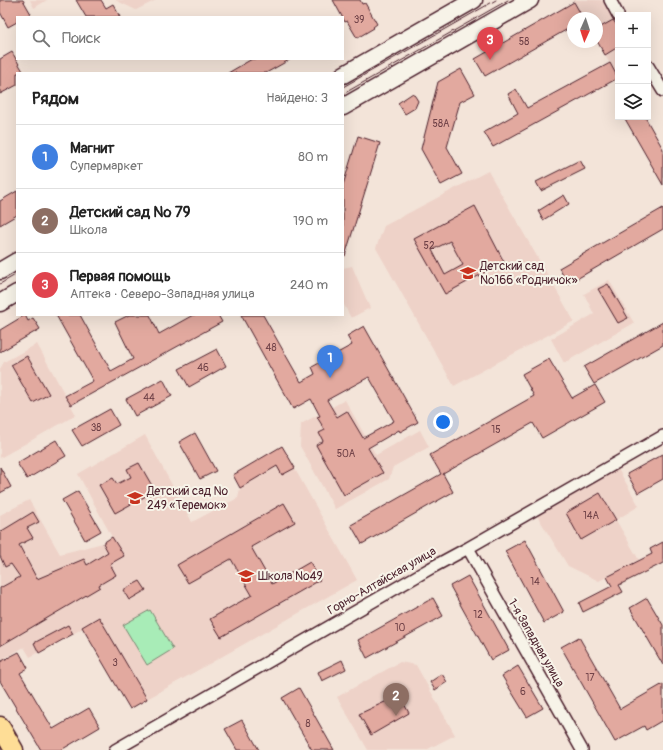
<!DOCTYPE html>
<html lang="ru">
<meta charset="utf-8">
<style>
body{margin:0;font-family:Pangolin,sans-serif;background:#f2f2f2;color:#222}
.controls{position:absolute;right:12px;top:12px;display:grid;overflow:hidden;border-radius:0px;box-shadow:0 4px 16px #0002}
.controls button{width:36px;height:36px;display:grid;place-items:center;padding:0;border:0;border-bottom:1px solid #e0e0e0;background:#fff;color:#222;font:20px sans-serif}
.compass{position:absolute;left:567px;top:12px;width:36px;height:36px;border-radius:50%;background:#fff;box-shadow:0 4px 16px #0002;rotate:183deg}
.you{position:absolute;left:443px;top:422px;width:14px;height:14px;margin:-10px;border:3px solid #fff;border-radius:50%;background:#1a73e8;box-shadow:0 0 0 6px #1a73e833}
.badge{display:grid;place-items:center;width:26px;height:26px;border-radius:50%;background:#c8321e;color:#fff;font-size:13px;font-weight:700}
.pin{position:absolute;translate:-50% -33px;filter:drop-shadow(0 1px 2px #0008)}
.pin::after{content:'';position:absolute;top:21px;width:14px;height:12px;background:inherit;clip-path:polygon(0 0,100% 0,50% 100%)}
.list{margin:0;padding:0;list-style:none}
h2{display:flex;justify-content:space-between;align-items:center;height:52px;margin:0;padding:0 16px;font-size:17px}
h2 small{font-size:13px;font-weight:400;color:#767676}
.list li{display:grid;grid-template-columns:26px 1fr auto;gap:12px;align-items:center;box-sizing:border-box;height:64px;padding:0 16px;border-top:1px solid #e0e0e0}
.list b{display:block;font-size:15px;white-space:nowrap}
.list p{margin:0;font-size:13px;white-space:nowrap;color:#767676}
.list em{font-size:13px;font-style:normal;color:#767676}
.icon{flex:none;width:22px;height:22px;fill:none;stroke:currentColor;stroke-width:2;stroke-linecap:round;stroke-linejoin:round}
.map{position:relative;flex:none;width:663px;height:750px;overflow:hidden}
.search{position:absolute;background:#fff;box-shadow:0 4px 16px #0002;left:16px;top:16px;width:328px;height:44px;display:flex;align-items:center;gap:10px;box-sizing:border-box;padding:0 14px;border-radius:0px;color:#767676;font-size:15px}
.panel{position:absolute;background:#fff;box-shadow:0 4px 16px #0002;left:16px;top:72px;width:328px;height:244px;border-radius:0px}
.map>svg:first-child{display:block}
</style>
<div class="map">
<svg width="663" height="750" viewBox="0 0 663 750">
<rect width="100%" height="100%" fill="#f3e4d9"/>
<filter id="ink" filterUnits="userSpaceOnUse"><feTurbulence type="fractalNoise" baseFrequency=".025" numOctaves="2"/><feDisplacementMap in="SourceGraphic" scale="8" xChannelSelector="R" yChannelSelector="G"/><feConvolveMatrix kernelMatrix="1 2 1 2 8 2 1 2 1" color-interpolation-filters="sRGB"/></filter>
<g filter="url(#ink)">
<path fill="#eed2c8" fill-rule="evenodd" d="M30,0H47L34,8Z
M115,0H156L136,10Z
M573,0H602L615,21L618,27V78L597,41V18H583Z
M488,171L574,321L454,386L376,248L384,226Z
M352,266L370,308L351,318L343,303V268Z
M609,280L634,323L564,363L551,339L594,314L584,294Z
M37,344L76,415L0,458V369L4,362Z
M345,400L376,455L420,430L429,447L393,467L389,479L335,509L300,446L301,424Z
M145,435L192,522L238,498L240,488L233,475L282,446L357,580L147,699L99,618L73,634L30,657L24,647L0,661V515L29,500L60,554L103,543L112,537L78,474ZM140,581L146,590L129,600L124,590Z
M617,467L639,506L616,520L639,560L599,581L568,566L536,514Z
M400,662L416,665L455,735L426,750H368L337,697Z"/>
<path fill="#a8ecb7" stroke="#798671" d="M150,610L173,649L147,665L123,625Z"/>
<path fill="#e2a99f" stroke="#4a1f2b" fill-rule="evenodd" d="M0,0H23L31,14L26,17H17V22L8,27L0,12Z
M76,0H101L106,8L113,4L120,17H86Z
M333,0H360L362,4L365,3L377,24L373,27L374,28L357,38L347,21L345,22Z
M574,2L583,18H573V26L485,76L475,59Z
M613,20L618,27V47L605,55L597,41V29Z
M12,52L24,73H17V85L0,94V59Z
M252,59H291L266,73H228Z
M610,63L618,78L493,147L484,132L518,113L508,94L516,89L527,108Z
M461,69L475,94L460,102L447,147L462,174L441,185L421,149L438,82Z
M413,93L418,101L415,108L405,114L398,103Z
M624,117H645L663,149V185Z
M358,136L380,143L345,256H343V185Z
M580,160L585,169L541,191L536,182Z
M17,191V215L0,225V201Z
M564,195L569,204L543,220L538,211Z
M475,206L504,262L445,294L414,239ZM450,241L463,265L445,275L432,250Z
M663,208V229L568,284L559,268Z
M608,284L628,318L618,323L598,289Z
M25,315L28,321L33,318L40,329L0,352V330Z
M56,315H80L111,371L133,359L115,322L129,315H150L159,334L193,315H218L222,322L71,405L65,396L93,381Z
M241,315H263L301,382L315,374L312,367L352,345L347,336L364,326L418,422L400,432L399,430L368,448L383,473L344,495L316,445L323,441L319,433L325,430L317,417L320,416L311,399L293,409ZM369,377L394,421L363,438L347,411L337,417L327,400Z
M663,322V345L594,384L584,367Z
M217,349L226,366L189,387L179,369Z
M27,356L49,394L33,403L11,365Z
M549,359L572,398L595,385L605,402L542,438L533,423L443,474L453,492L362,544L351,525L441,474L430,455L534,396L522,374Z
M163,379L172,396L135,416L126,399Z
M110,409L119,425L82,446L72,430Z
M195,433L216,471L200,479L179,442Z
M56,440L66,456L27,479L17,463Z
M282,446L295,468L282,475L277,466L240,488L233,475Z
M663,454V479L638,493L627,474Z
M139,463L155,491L115,513L99,485L113,478L117,484L131,477L127,469Z
M0,467L11,487L0,493Z
M78,491L101,531L85,540L62,500Z
M600,493L616,520L581,540L566,513Z
M284,503L295,522L251,547L272,584L310,562L320,580L221,637L210,619L252,595L231,559L188,583L177,565Z
M33,512L39,522L27,528L33,538L19,545L37,579L84,559L87,565L108,552L103,543L112,537L124,556L110,564L116,575L99,585L100,587L0,646V588L20,577L11,564L5,567L0,556V532Z
M525,540L564,612L544,623L505,551Z
M663,542V563L619,585L623,592L583,612L579,603L612,586L607,577L652,554L650,549Z
M468,576L509,650L491,660L450,586Z
M140,581L146,590L129,600L123,590Z
M433,598L443,616L367,658L358,640Z
M647,598L663,625V665L630,608Z
M99,617L147,699L130,709L82,627Z
M68,625L73,634L39,653L34,643Z
M579,637L620,709L663,684V720L646,730L644,726L615,742L561,647Z
M19,652L28,668L20,673L53,729L89,708L100,727L61,750H41L0,681V662Z
M342,660L346,669L322,681L318,672Z
M518,666L543,708L527,717L502,676Z
M442,674L447,682L435,690L430,682Z
M299,688L334,750H312L282,698Z
M398,693L409,713L371,735L359,714L387,701L386,699Z
M242,720L259,750H237L225,729Z"/>
<g fill="none" stroke-linecap="round" stroke-linejoin="round">
<defs>
<path id="street" d="M610,0L618,15
M648,66L663,91
M468,548L582,750
M115,750L431,568L468,548L663,436"/>
<path id="secondary" d="M343,75L474,0
M343,107L530,0
M0,271L17,261
M0,303L17,293"/>
<path id="primary" d="M0,726L14,750"/>
</defs>
<use href="#street" stroke="#4a1f2b" stroke-width="14"/>
<use href="#secondary" stroke="#4a1f2b" stroke-width="19"/>
<use href="#primary" stroke="#4a1f2b" stroke-width="21"/>
<use href="#street" stroke="#f7f3e8" stroke-width="11"/>
<use href="#secondary" stroke="#f7f3e8" stroke-width="16"/>
<use href="#primary" stroke="#fedd96" stroke-width="18"/>
<path stroke="#4a1f2b" stroke-width="1" d="M343,87L496,0
M343,94L508,0
M0,284L17,274"/>
</g>
</g>
<defs>
<symbol id="school-bare" viewBox="-9 -9 18 18"><path d="M0-5L7-2L0 1L-7-2ZM-4 1L0 2.5L4 1V4Q0 6-4 4Z" fill="#c8321e" stroke="#f7f3e8" stroke-width="2.5" paint-order="stroke"/></symbol>
</defs>
<g fill-rule="evenodd">
<use href="#school-bare" x="457" y="262" width="22" height="22"/>
<use href="#school-bare" x="124" y="487" width="22" height="22"/>
<use href="#school-bare" x="235" y="565" width="22" height="22"/>
</g>
<g text-anchor="middle" dominant-baseline="central" stroke-width="4" stroke-linejoin="round" paint-order="stroke">
<g font-size="10" fill="#704248">
<text x="359" y="20">39</text>
<text x="524" y="42">58</text>
<text x="441" y="124">58А</text>
<text x="429" y="246">52</text>
<text x="271" y="348">48</text>
<text x="203" y="368">46</text>
<text x="149" y="398">44</text>
<text x="96" y="428">38</text>
<text x="496" y="430">15</text>
<text x="346" y="454">50А</text>
<text x="591" y="516">14А</text>
<text x="535" y="582">14</text>
<text x="478" y="615">12</text>
<text x="400" y="628">10</text>
<text x="115" y="663">3</text>
<text x="590" y="678">17</text>
<text x="523" y="692">6</text>
<text x="308" y="724">8</text>
</g>
<g font-size="12" fill="#4a1f2b" stroke="#f7f3e8" text-anchor="start">
<text x="480" y="266">Детский сад<tspan x="480" dy="14">№166 «Родничок»</tspan></text>
<text x="147" y="491">Детский сад №<tspan x="147" dy="14">249 «Теремок»</tspan></text>
<text x="258" y="576">Школа №49</text>
</g>
<g font-size="12" fill="#4a1f2b" stroke="#f7f3e8">
<text transform="translate(382 581) rotate(-30)">Горно-Алтайская улица</text>
<text transform="translate(536 643) rotate(60)">1-я Западная улица</text>
</g>
</g>
</svg>
<div class="controls">
<button>+</button>
<button>−</button>
<button><svg class="icon" aria-label="layers" viewBox="0 0 24 24"><path d="M12 4l9 5-9 5-9-5zM3 14l9 5 9-5"/></svg></button>
</div>
<svg class="compass" viewBox="-18 -18 36 36"><path d="M0-13l5 13h-10z" fill="#e53935"/><path d="M0 13l5-13h-10z" fill="#767676"/></svg>
<div class="you"></div>
<div class="pin badge" style="left:330px;top:378px;background:#3f7fe0">1</div>
<div class="pin badge" style="left:396px;top:716px;background:#8d6e63">2</div>
<div class="pin badge" style="left:490px;top:60px;background:#e0444e">3</div>
<div class="search"><svg class="icon" aria-label="search" viewBox="0 0 24 24"><circle cx="10" cy="10" r="6"/><path d="M15 15l6 6"/></svg>Поиск</div>
<section class="panel">
<h2>Рядом<small>Найдено: 3</small></h2>
<ul class="list">
<li><span class="badge" style="background:#3f7fe0">1</span><div><b>Магнит</b><p>Супермаркет</p></div><em>80 m</em></li>
<li><span class="badge" style="background:#8d6e63">2</span><div><b>Детский сад № 79</b><p>Школа</p></div><em>190 m</em></li>
<li><span class="badge" style="background:#e0444e">3</span><div><b>Первая помощь</b><p>Аптека · Северо-Западная улица</p></div><em>240 m</em></li>
</ul>
</section>
</div>
